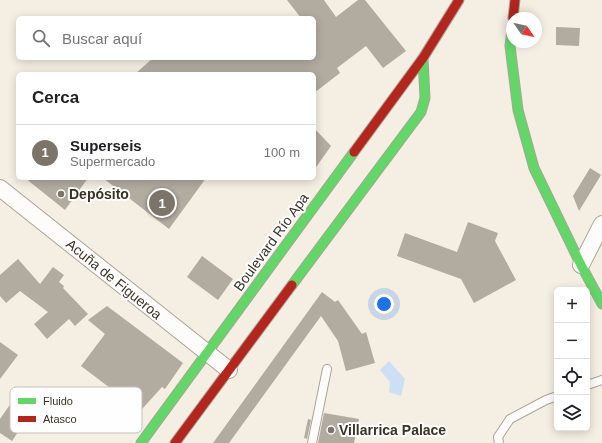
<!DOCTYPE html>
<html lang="es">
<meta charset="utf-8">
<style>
body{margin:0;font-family:Helvetica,sans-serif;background:#f2f2f2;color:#202124}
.controls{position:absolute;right:12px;bottom:12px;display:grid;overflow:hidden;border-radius:6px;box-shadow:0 2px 10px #0003}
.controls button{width:36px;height:36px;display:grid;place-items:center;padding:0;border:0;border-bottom:1px solid #e0e0e0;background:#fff;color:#202124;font:20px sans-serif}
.compass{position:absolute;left:506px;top:12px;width:36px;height:36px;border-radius:50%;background:#fff;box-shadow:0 2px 10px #0003;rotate:124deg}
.you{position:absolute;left:384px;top:304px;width:14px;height:14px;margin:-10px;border:3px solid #fff;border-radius:50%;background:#1a73e8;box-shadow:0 0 0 6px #1a73e833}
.badge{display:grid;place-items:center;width:26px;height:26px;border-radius:50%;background:#7c7468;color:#fff;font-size:13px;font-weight:700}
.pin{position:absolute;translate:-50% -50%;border:2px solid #fff;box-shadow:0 1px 4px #0006}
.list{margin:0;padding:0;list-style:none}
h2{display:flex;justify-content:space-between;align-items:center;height:52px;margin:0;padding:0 16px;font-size:17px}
h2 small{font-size:13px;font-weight:400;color:#757577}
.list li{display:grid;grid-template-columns:26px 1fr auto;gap:12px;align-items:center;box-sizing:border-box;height:56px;padding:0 16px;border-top:1px solid #e0e0e0}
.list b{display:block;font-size:15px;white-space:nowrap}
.list p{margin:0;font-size:13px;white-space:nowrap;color:#757577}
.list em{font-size:13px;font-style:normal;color:#757577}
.icon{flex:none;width:22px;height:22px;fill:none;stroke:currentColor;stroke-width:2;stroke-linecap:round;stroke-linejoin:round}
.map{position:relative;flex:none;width:602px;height:443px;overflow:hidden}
.search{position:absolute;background:#fff;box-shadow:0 2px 10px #0003;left:16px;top:16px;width:300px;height:44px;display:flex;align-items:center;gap:10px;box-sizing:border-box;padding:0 14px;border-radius:6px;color:#757577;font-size:15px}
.panel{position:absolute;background:#fff;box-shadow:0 2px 10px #0003;left:16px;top:72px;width:300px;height:108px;border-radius:6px}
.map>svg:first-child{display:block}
</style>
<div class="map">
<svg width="602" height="443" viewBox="0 0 602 443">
<rect width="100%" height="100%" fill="#f5eee3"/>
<path fill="#ccdff4" d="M389,361L405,379L401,396L389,392L390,382L380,370Z"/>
<path fill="#b2aba0" d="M287,0H324L336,17L358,0H365L406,51L383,68L366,46L337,68L340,73L314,93V74H135L153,58H314V18H301Z
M556,27L580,28L579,46L556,45Z
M314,128L331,146L314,170Z
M590,168L601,175L579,211L573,196Z
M25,178H88L65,210Z
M103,178H206L169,229Z
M468,222L498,233L495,241L516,280L474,303L461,279L397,256L405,233L457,252Z
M202,256L233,279L218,300L187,277Z
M18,259L40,284L53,267L64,275L59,282L64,286L63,288L88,314L75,326L69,319L47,339L34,324L48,312L20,291L6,303L0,296V275Z
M322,292L335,302L338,300L362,334L366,332L375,363L346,371L338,341L321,316L229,443H213Z
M107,306L183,363L165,389L162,387L123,430L102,411L118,394L81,366L105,334L88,320Z
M0,342L18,355L0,379Z
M18,393L36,405L12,441L0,433V419Z
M324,413L359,419L354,443H318Z
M308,419L311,420L307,439L304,438Z"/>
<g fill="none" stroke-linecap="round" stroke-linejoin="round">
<defs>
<path id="lane" d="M587,385L602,380
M312,443L327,369
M499,443L498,437L510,419L546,400L557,396"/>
<path id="street" d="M0,188L229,370
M581,265L602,224"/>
<path id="fast" d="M512,29L510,46L518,110L534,168L581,265L602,304
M292,285L421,112L425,98L423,58
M141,443L354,152"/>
<path id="jam" d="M513,18L515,0
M354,152L423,58L459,0
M175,443L292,285"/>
</defs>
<use href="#lane" stroke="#aaa399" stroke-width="10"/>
<use href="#street" stroke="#aaa399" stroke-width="18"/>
<use href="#fast" stroke="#aaa399" stroke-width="11"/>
<use href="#jam" stroke="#aaa399" stroke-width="11"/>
<use href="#lane" stroke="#fefcfb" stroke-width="8"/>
<use href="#street" stroke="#fefcfb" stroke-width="16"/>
<use href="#fast" stroke="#63d668" stroke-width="9"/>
<use href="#jam" stroke="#b3261e" stroke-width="9"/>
</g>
<g fill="#7c7468" stroke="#fefefe" stroke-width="1.5">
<circle cx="61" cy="194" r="4"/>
<circle cx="331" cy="430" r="4"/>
</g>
<g text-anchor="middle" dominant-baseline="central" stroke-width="4" stroke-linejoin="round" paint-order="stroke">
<g font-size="14" font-weight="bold" fill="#3b3225" stroke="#fefefe" text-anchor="start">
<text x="69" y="194">Depósito</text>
<text x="339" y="430">Villarrica Palace</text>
</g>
<g font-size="14" fill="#3b3225" stroke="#fefefe">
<text transform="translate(271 242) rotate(-54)">Boulevard Río Apa</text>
<text transform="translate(114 279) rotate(39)">Acuña de Figueroa</text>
</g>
</g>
<rect x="10" y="387" width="132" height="46" rx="6" fill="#fefefe" stroke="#c4c1bd" stroke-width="1"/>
<rect x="18" y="398" width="18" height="6" fill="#63d668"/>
<rect x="18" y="416" width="18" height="6" fill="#b3261e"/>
<g font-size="11" fill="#3b3225">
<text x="43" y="405">Fluido</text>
<text x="43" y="423">Atasco</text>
</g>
</svg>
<div class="controls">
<button>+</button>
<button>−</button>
<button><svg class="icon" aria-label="locate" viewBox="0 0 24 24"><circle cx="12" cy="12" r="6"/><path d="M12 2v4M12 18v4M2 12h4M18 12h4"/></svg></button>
<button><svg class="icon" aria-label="layers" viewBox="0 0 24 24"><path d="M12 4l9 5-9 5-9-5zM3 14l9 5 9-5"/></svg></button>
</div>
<svg class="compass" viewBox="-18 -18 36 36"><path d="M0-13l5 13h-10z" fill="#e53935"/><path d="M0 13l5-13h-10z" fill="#757577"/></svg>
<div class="you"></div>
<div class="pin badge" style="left:162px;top:203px">1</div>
<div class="search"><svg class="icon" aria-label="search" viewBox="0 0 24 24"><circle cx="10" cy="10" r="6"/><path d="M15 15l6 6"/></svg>Buscar aquí</div>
<section class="panel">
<h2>Cerca<small></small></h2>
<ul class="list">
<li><span class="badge">1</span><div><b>Superseis</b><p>Supermercado</p></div><em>100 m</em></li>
</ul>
</section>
</div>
